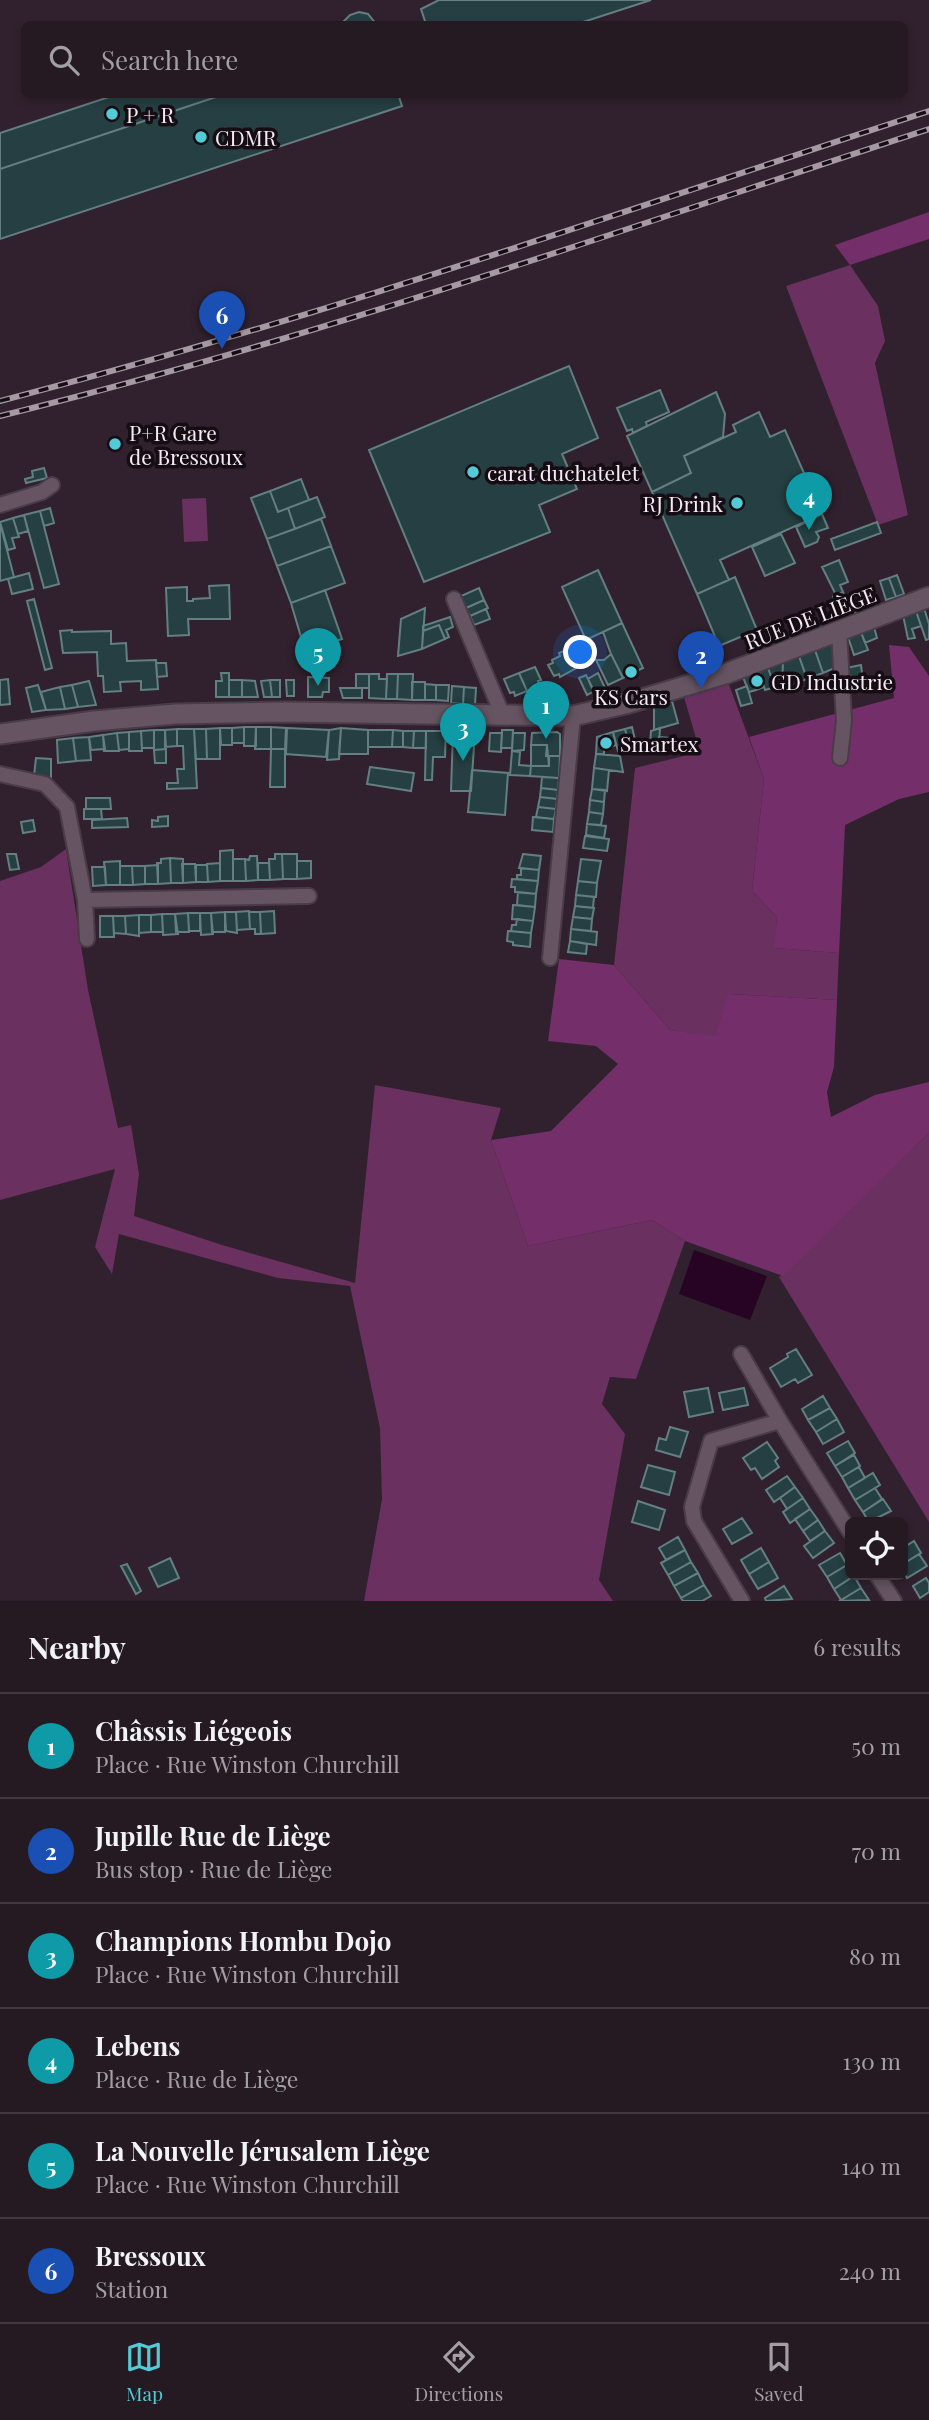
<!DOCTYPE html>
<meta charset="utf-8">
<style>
body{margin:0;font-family:"Playfair Display",serif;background:#31262f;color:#f1f3f6}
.controls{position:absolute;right:21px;bottom:21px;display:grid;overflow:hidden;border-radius:10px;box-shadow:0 4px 10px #0003}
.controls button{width:63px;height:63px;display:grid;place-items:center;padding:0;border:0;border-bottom:2px solid #423840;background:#251922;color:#f1f3f6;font:35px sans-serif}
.you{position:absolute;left:581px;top:653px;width:24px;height:24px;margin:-18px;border:5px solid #fff;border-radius:50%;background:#1a73e8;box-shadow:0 0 0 10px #1a73e833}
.badge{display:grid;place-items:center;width:46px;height:46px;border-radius:50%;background:#52cbd7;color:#fff;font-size:23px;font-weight:700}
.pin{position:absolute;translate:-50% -58px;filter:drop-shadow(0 2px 4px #0008)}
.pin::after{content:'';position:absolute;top:37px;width:24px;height:21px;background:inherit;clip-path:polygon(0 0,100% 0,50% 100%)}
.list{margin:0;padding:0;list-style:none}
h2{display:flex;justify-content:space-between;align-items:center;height:91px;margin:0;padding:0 28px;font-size:30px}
h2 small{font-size:23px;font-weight:400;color:#a3a0a5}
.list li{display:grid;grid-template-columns:46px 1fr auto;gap:21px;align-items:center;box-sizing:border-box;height:105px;padding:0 28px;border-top:2px solid #423840}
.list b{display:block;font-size:26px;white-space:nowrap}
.list p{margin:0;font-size:23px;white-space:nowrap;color:#a3a0a5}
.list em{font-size:23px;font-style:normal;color:#a3a0a5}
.icon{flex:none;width:38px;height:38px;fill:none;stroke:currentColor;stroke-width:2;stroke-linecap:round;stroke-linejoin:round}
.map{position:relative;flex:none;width:929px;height:1601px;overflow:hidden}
.search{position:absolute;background:#251922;box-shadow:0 4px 10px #0003;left:21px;right:21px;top:21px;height:77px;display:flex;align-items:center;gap:18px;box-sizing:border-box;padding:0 24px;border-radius:10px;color:#a3a0a5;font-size:26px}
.sheet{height:721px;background:#251922}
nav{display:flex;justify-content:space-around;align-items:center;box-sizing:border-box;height:98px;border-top:2px solid #423840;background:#251922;font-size:19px;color:#a3a0a5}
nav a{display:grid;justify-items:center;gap:4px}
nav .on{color:#52cbd7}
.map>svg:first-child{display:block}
</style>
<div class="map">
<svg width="929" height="1601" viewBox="0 0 929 1601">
<rect width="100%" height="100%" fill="#31212e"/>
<path fill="#693060" d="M850,265L878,306L885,341L875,363L908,515L878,525L786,286Z
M206,498L208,541L184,542L182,499Z
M728,682L764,779L752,891L777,917L775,948L839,953L837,1000L729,994L715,1037L670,1030L614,965L635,768L700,752L684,697Z
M66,849L88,990L118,1128L131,1125L139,1174L134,1216L222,1245L355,1283L375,1085L501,1108L491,1140L528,1246L652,1220L685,1241L636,1379L610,1377L602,1404L625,1434L599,1580L613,1601H364L382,1499L380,1428L350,1286L278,1278L119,1234L112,1274L95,1247L115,1169L0,1200V881L41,867Z
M929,1133V1522L779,1277Z"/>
<path fill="#742f6a" d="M929,212V239L850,265L835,245Z
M889,645L909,647L929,676V792L899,799L845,825L839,953L774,948L777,917L752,891L764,779L749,737L894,698Z
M559,959L614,965L670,1030L715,1036L728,994L837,1000L834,1067L827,1092L831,1117L875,1095L929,1082V1133L783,1276L685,1241L652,1220L528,1246L491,1140L551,1131L618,1064L596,1046L548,1041Z"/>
<path fill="#270423" d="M694,1250L767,1276L750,1320L679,1294Z"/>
<path fill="#253f42" stroke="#637f82" stroke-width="2" d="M439,0H651L577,24H426L421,9Z
M359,12L368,14L376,24L359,22L341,24L350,15Z
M118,94H225L0,169V133Z
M225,94H398L402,106L0,239V169Z
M569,366L598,438L562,454L577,489L539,505L550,532L424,582L369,450Z
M660,390L669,412L646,422L647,426L633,433L632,429L627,431L617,408Z
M716,392L725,414L723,437L684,456L691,473L652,492L627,436Z
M759,412L770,437L785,430L822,514L720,560L729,580L697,594L652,492L691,473L684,456L736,432L733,425Z
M44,468L47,478L26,483L25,479L33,477L32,471Z
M301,479L309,500L278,512L270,491Z
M270,491L278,512L288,508L295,529L267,539L251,498Z
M317,497L325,517L295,529L288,508Z
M50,508L54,523L44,526L40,511Z
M40,511L59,584L44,588L24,515Z
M822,514L828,528L816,532L819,537L817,542L805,547L796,527Z
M24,515L28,531L18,534L13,518Z
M13,518L19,537L12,538L15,548L8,550L0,522Z
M321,519L331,546L277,566L267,539Z
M877,522L881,533L835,550L831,539Z
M0,523L14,577L0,581Z
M781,534L795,563L765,576L752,547Z
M331,546L345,583L291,603L277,566Z
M839,560L848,582L840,585L843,592L836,595L822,567Z
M598,570L622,623L586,640L562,587Z
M29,573L33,589L12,594L8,579Z
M897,575L904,594L896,597L889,578Z
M735,577L757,630L719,646L697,594Z
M889,578L896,597L886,600L880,581Z
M229,585L230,619H188L189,635L168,636L166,588L187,587V601H193V599L210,598L209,586Z
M479,588L484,600L466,608L461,596Z
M325,590L342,639L332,642L330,634L303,644L291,603Z
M843,592L852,613L839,619L833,596Z
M34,599L52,668L45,670L27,601Z
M859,599L863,609L852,613L848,603Z
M484,600L488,608L470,616L466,608Z
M425,608L422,649L398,656L401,619Z
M924,608L929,624V639L926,640L916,611Z
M486,609L490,619L474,625L470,616Z
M916,611L921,626L912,629L915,638L908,639L903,615Z
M450,617L453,627L446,630L449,637L445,639L439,625L423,631V626Z
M622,623L643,668L623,678L611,654L603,632Z
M439,625L445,639L422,649L423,631Z
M874,627L877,638L865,643L861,632Z
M72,630V632L111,631V644L126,643L127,661L156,660L158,689L141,690V681L120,682L121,691L104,692L103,676H98L97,652L63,653L60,631Z
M861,632L868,650L854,655L848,637Z
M834,643L835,668L823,673L815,650Z
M568,649L578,667L560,677L559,674L554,676L548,665L553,663L552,660L560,656L559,653Z
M815,650L823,673L807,679L799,656Z
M611,654L623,678L608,685L596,660H604Z
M799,656L807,679L782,689L783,662Z
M783,662L782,684L775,687L768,668Z
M156,663H166L167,676L157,677Z
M861,665L864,689H861V686L847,688L846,668Z
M535,667L541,680L538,681L540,686L527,691L519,673Z
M768,668L775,687L765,690L759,671Z
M759,671L764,687L756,690L751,674Z
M221,673H229V697H216V681H222Z
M519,673L527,691L515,696L514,692L510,693L504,679Z
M598,673L606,690L595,695L588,679Z
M356,674H369V688H356Z
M369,674H379V679H387L386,699L369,698Z
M387,674H398L397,699H386Z
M398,674H413L412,700L397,699Z
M751,674L756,690L749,692L743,677Z
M586,675L594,691L587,695L579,678Z
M308,677L329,678V692H323L322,697H308Z
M8,679L10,704L0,705V680Z
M229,680H242V697H229Z
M242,680L255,681L258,697H242Z
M270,680L272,697H264L261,681Z
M270,680H280V697H272Z
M286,680H294V696H287Z
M89,681L96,705L78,707L72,685Z
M412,682H425V700H412Z
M425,684L436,685V700H425Z
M38,685L46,710L32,712L26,688Z
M72,685L78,707L65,709L60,687Z
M436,685H449L448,701L436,700Z
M452,686L464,687L463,704L451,703Z
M747,686L752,703L741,706L736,690Z
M60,687L65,709L46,710L41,692Z
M464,687L476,688L475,705L463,704Z
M340,688H362V698H343Z
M672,701L678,723L654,730V707Z
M244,727V743H232V728Z
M244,727H256V746H244Z
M256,727H271V749H255Z
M271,727L286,728L285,749H271Z
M632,727L636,744L629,746L625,729Z
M220,728V759H207L206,729Z
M220,728H232V745H221Z
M287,728L329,730L326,757L286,754Z
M341,728L339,759L327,760L329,730Z
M341,728L368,730V754H339Z
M660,728L659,743L650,745L651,731Z
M177,729V746L165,747V730Z
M177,729H194L197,788L167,789V783H178L177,769H184L183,746H177Z
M194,729H206L207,759H196Z
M625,729L629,746L618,751L613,732Z
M154,730V748H142L141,731Z
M154,730H165L166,749L154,750Z
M368,730H393L392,747H368Z
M393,730L403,731V747H392Z
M502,730H513L512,748H501Z
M141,731L142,751H129V732Z
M403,731H414L413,748L403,747Z
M414,731H426V748H413Z
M426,731H446L445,757H433L432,780H425Z
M129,732V749L119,750L117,733Z
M453,732H475L471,791H451Z
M557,732L560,734V756H546L547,745H531L532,733Z
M613,732L616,745L604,750V754H596L597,737Z
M117,733L119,751H104L103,735Z
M490,733H502L501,752L489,751Z
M513,733H525L524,750L512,751Z
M103,735L105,749L91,750L89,737Z
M89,737L91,760L76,761L73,738Z
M659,737L671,738L670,752L659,751Z
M73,738L76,761L58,763L57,740Z
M531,745H547L549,766H531Z
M166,749V763H155L154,750Z
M271,749H285V787H270Z
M512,751L520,752L519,765L531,766L530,776L510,775Z
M596,754L620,756L623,772L594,768Z
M549,756H560L559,778L530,776L531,766H549Z
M36,758L51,759V779L34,776Z
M370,767L414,773L411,791L367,784Z
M594,768L609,770L607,791L592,789Z
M472,770L508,773L505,815L468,812Z
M542,777L559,778L558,790L541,788Z
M541,788L558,790L557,799L540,797Z
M592,789L605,790L604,802L590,800Z
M540,797L557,799L556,809L538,807Z
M86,798H110L111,809H86Z
M590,800L604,802L603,814L589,812Z
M538,807L556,809L554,819L536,817Z
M84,809H101L102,819H84Z
M589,812L603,814L601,825L587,824Z
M168,816V826L152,827V820L158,821V817Z
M533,817L554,819L553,832L532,830Z
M127,818L128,827L92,828V820Z
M33,820L35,831L23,833L21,822Z
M587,824L606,826L604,838L586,835Z
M585,836L609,839L607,851L583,848Z
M233,850V881H220V851Z
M7,854H16L19,869L10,870Z
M275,854H282L283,879L270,880L269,859H275Z
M282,854H297V879H283Z
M523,854L541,856L539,870L519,868Z
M250,856H257L258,880L246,881L245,859L249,860Z
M170,858L183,859V883H171Z
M170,858L171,883L158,884L157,863H161V859Z
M233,859H245L246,881H233Z
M581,859L601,861L597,883L578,881Z
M120,861V885H106L104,862Z
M297,861H311V878L297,879Z
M220,863V881L208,882L207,864Z
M258,863H269L270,880H258Z
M182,864H195L196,882L183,883Z
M158,865V884H145V866Z
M196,865H207L208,882H196Z
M120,866H132L133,885H120Z
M132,866H145V884L133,885Z
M92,867H105L106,885L93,886Z
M521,868L539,870L538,881L517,879V875H521Z
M512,879L538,881L536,894L515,892V887H511Z
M578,881L597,883L596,897L576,895Z
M518,892L536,894L535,907L517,905Z
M576,895L594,897L593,908L575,906Z
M513,905L535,907L533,921L512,919Z
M575,906L594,908L592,919L573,917Z
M249,911L250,929L237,930L236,912Z
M274,911L275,933L261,934L260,912Z
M225,912H236L237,933L226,931Z
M225,912V932H212L211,913Z
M249,912H260L261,934H255V929H250Z
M188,913H200V931H189Z
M188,913L189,932H176L175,914Z
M200,913H211L213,934L201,935Z
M162,914H175L178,934L163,935Z
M162,914L163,932H151V915Z
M139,915H151V932L139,933Z
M139,915V936L126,934L125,916Z
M100,916H113L114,937H100Z
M113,916H125L126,934L114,933Z
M573,917L592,919L591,931L571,929Z
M517,919L533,921L531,933L511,931L512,925H516Z
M571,929L597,932L596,945L570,941Z
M508,931L531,933L530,947L513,945V942L507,941Z
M570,941L587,944L586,954L568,952Z
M796,1349L812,1375L798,1383L795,1379L781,1387L770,1368L788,1357L787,1354Z
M708,1388L713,1412L689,1417L684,1392Z
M744,1388L748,1405L723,1410L719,1393Z
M823,1396L830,1408L808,1420L802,1409Z
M830,1408L837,1419L816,1432L808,1420Z
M837,1419L844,1432L823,1444L816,1432Z
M670,1427L688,1432L680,1457L656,1450L659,1438L666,1440Z
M848,1441L855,1453L835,1466L827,1453Z
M767,1442L778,1458L775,1461L779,1467L762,1479L755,1468L751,1470L743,1458Z
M854,1455L860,1466L842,1477L835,1466Z
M648,1465L675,1472L669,1495L641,1487Z
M859,1467L865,1478L848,1488L842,1477Z
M873,1473L880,1485L855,1500L848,1488Z
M787,1476L795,1487L774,1502L766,1490Z
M795,1487L803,1498L787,1509L780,1498Z
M875,1488L882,1499L863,1512L855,1500Z
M803,1498L810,1509L790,1523L783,1512Z
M883,1499L891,1511L869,1522L863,1512Z
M638,1501L665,1510L659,1530L632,1522Z
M810,1509L818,1520L803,1531L795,1519Z
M742,1518L752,1533L732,1544L723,1529Z
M818,1520L825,1531L810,1541L803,1531Z
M825,1531L834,1543L813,1558L804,1546Z
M678,1537L685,1550L666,1560L659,1548Z
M914,1541L921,1553L903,1564V1548Z
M761,1548L769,1562L749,1574L741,1560Z
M685,1550L691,1562L668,1575L661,1563Z
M840,1553L847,1565L827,1577L819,1565Z
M919,1554L927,1566L907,1578L903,1571V1564Z
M170,1558L179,1578L158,1587L149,1568Z
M691,1562L698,1573L674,1586L668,1575Z
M769,1562L778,1578L758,1589L749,1574Z
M127,1564L141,1591L136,1594L121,1566Z
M847,1565L850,1575L854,1576L834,1589L827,1577Z
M698,1573L704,1585L681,1598L674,1586Z
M854,1576L861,1588L841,1600L834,1589Z
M926,1578L929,1583V1592L920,1598L913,1586Z
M704,1585L711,1596L702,1601H683L681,1598Z
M784,1586L792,1599L766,1601L765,1598Z
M861,1588L869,1600L839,1601L841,1600Z"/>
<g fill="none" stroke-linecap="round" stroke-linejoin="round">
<defs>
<path id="minor" d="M0,505L42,492L52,485
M454,599L503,716
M839,631L844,720L840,758
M0,774L45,784L67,807L85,900L87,939
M85,900L309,896
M550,958L573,716
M741,1354L780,1421L850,1532
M877,1575L894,1601
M742,1601L694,1521L692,1507L711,1441L780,1421"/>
<path id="secondary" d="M0,734L94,721L175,714L285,712L573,716L629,703L725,674L929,597"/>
</defs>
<use href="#minor" stroke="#493c47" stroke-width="18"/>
<use href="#secondary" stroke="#493c47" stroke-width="23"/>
<use href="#minor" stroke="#665462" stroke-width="14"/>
<use href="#secondary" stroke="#665462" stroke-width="19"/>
<defs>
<path id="rail" d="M0,401C314,320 621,212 929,111
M0,416C315,339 621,230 929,129"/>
</defs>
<use href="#rail" stroke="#a699a3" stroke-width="6"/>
<use href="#rail" stroke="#150d13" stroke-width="3.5" stroke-dasharray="10" stroke-linecap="butt"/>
</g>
<g fill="#52cbd7" stroke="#150d13" stroke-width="2.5">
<circle cx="112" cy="114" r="7"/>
<circle cx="201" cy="137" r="7"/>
<circle cx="115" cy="444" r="7"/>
<circle cx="473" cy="472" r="7"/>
<circle cx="737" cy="503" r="7"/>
<circle cx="631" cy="672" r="7"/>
<circle cx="757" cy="681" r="7"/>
<circle cx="606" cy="743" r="7"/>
</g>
<g text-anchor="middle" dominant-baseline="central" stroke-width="7" stroke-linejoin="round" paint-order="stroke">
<g font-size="21" fill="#f6ebf4" stroke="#150d13" text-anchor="start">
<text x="126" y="114">P + R</text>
<text x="215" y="137">CDMR</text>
<text x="129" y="432">P+R Gare<tspan x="129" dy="24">de Bressoux</tspan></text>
<text x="487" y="472">carat duchatelet</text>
<text x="723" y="503" text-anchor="end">RJ Drink</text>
<text x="771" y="681">GD Industrie</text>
<text x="631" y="696" text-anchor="middle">KS Cars</text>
<text x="620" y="743">Smartex</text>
</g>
<g font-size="21" fill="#f6ebf4" stroke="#150d13">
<text transform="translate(810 617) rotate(-21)">RUE DE LIÈGE</text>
</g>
</g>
</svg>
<div class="controls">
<button><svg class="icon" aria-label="locate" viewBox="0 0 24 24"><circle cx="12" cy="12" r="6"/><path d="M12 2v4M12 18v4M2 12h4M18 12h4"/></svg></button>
</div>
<div class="you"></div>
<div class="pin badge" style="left:546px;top:739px;background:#0f9aa8">1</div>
<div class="pin badge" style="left:701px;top:689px;background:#1a4fb4">2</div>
<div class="pin badge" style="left:463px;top:761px;background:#0f9aa8">3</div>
<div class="pin badge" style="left:809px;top:530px;background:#0f9aa8">4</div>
<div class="pin badge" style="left:318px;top:686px;background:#0f9aa8">5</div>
<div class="pin badge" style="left:222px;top:349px;background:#1a4fb4">6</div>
<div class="search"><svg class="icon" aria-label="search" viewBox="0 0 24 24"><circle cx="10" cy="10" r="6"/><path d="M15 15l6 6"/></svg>Search here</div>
</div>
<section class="sheet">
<h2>Nearby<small>6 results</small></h2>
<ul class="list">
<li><span class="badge" style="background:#0f9aa8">1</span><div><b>Châssis Liégeois</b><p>Place · Rue Winston Churchill</p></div><em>50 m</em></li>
<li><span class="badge" style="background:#1a4fb4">2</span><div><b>Jupille Rue de Liège</b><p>Bus stop · Rue de Liège</p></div><em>70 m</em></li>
<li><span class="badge" style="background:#0f9aa8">3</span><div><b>Champions Hombu Dojo</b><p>Place · Rue Winston Churchill</p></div><em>80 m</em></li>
<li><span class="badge" style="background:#0f9aa8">4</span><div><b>Lebens</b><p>Place · Rue de Liège</p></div><em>130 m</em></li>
<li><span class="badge" style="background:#0f9aa8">5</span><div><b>La Nouvelle Jérusalem Liège</b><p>Place · Rue Winston Churchill</p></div><em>140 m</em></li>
<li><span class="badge" style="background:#1a4fb4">6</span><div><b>Bressoux</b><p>Station</p></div><em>240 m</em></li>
</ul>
</section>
<nav>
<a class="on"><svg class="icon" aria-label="map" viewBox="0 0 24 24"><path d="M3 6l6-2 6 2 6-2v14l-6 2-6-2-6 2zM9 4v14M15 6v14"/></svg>Map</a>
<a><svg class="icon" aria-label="directions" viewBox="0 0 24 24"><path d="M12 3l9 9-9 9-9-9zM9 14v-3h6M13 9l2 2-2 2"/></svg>Directions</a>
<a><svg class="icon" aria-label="saved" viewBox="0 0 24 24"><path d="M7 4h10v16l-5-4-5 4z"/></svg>Saved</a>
</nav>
